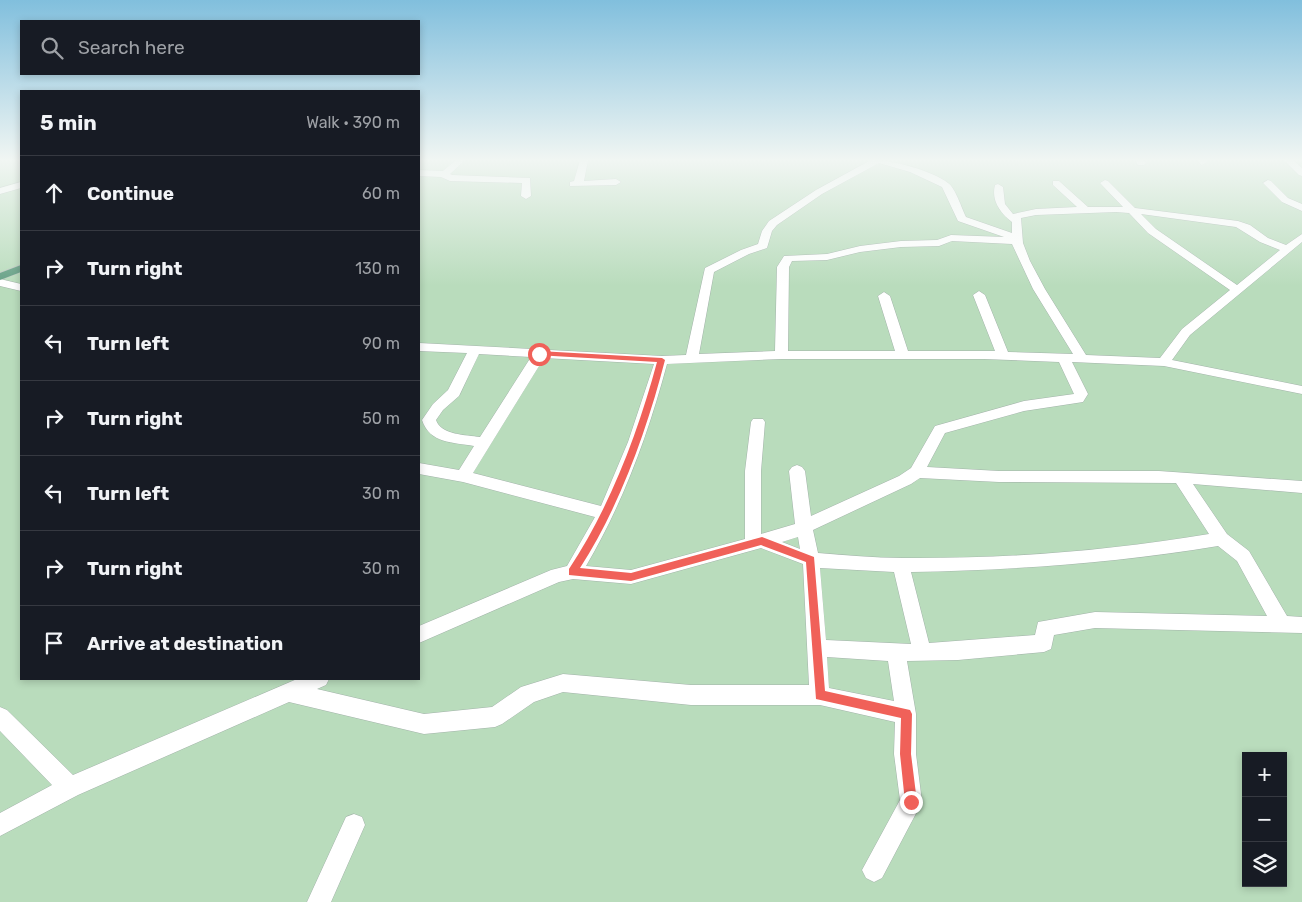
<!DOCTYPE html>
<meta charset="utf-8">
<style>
body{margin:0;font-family:Rubik,sans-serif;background:#20242c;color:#f1f3f6}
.controls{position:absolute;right:15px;bottom:15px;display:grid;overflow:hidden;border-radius:0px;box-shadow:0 2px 8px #0003}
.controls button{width:45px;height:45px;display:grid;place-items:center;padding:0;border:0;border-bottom:1px solid #363941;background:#171b24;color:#f1f3f6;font:25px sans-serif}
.stop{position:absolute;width:15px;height:15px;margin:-11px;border:4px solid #f06159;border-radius:50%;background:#fff}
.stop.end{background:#f06159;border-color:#fff;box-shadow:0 1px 5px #0008}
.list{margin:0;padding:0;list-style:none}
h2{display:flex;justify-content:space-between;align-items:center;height:65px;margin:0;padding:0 20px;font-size:21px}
h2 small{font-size:16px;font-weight:400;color:#9ea1a6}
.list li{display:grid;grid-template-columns:32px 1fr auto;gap:15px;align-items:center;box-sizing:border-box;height:75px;padding:0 20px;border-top:1px solid #363941}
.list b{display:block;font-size:19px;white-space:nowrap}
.list em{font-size:16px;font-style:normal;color:#9ea1a6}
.icon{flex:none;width:28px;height:28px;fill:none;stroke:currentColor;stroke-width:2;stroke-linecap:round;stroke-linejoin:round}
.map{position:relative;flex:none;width:1302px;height:902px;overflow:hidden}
.search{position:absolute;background:#171b24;box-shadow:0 2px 8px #0003;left:20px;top:20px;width:400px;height:55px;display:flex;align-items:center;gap:12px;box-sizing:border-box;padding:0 18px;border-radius:0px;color:#9ea1a6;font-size:19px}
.panel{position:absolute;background:#171b24;box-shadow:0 2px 8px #0003;left:20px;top:90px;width:400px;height:590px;border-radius:0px}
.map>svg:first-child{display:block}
</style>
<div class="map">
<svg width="1302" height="902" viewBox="0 0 1302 902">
<rect width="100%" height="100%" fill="#e0ebe4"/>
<path fill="#b9dcbc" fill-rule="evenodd" d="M0,160H21V679H419V160H1302V902H0ZM1246,756H1283V883H1246Z"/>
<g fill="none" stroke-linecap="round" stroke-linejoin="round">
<defs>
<path id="minor" d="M456,160H465L450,174L452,175L530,178L531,196L526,199L521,196L522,183L450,181L441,177L419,176V170L443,171Z
M580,160H588L584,181L616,179L621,182L616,185L570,186V182L574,181Z
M871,160C892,160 931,170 948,183C955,187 962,209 966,217L1012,233V222C1000,213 991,200 995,185L998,184L1003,187L1005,204L1013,214L1036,209L1077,207L1053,185V181H1059L1088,207H1123L1100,183L1105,180L1108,181L1135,208L1238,221L1250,225L1268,238L1286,245L1302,234V242L1190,335L1172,360L1302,386V394L1164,366L1072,362L1088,394L1083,402L1024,411L945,433L927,467L999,471H1159L1302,481V493L1193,484L1227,534L1249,551L1287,616L1302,617V633L1095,628L1054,635L1051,649L1044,652L958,660L907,661L916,714V754L922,802L882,878L874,882L866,878L862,870L900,800L894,754L895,722L820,705H691L563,692L534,702L502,724L495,727L424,734L289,702L78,795L0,836V813L52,785L0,731V707L7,710L73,775L297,679H329L326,685L317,689L424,714L492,707L521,687L563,674L691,685H809L803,564L761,548L631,584L573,579L559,582L419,643V626L551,570L567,566L595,517L463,482L419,474V463L459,470L474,446C453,442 430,444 422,420L433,404L448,390L467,353L419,351V343L662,356L686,355L705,268L741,250L758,244L762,231L769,221L816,190ZM879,163L910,172L942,187L958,221L1004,237L951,235L937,240L901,241L860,246L827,254L784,256L777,267L775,351L699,354L714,272L749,254L767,248L772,231L777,225L822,194ZM1116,212L1129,213L1148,233L1230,290L1182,329L1160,358L1086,355L1045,289L1030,261L1023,243L1021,218L1036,215ZM1141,214L1236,227L1260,242L1280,250L1237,285L1156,229ZM952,241L1012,244L1033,289L1073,354L1008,352L985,295L979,291L973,295L995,351H908L890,296L884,292L878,296L895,351H788L789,267L792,261L827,260L860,252L901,247L939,246ZM479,354L531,357L480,437C466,435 441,435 436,420L443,410L459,396ZM544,358L654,364L628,442L601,506L473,473ZM781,359H984L1059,362L1074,394L1024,401L935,426L911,468L899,476L811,516L805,471L802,467L797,465L792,467L789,471L795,524L761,534V471L765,422L763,419H753L751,422L745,471V539L631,570L586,566C623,503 648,435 667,364ZM920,478L999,482L1176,483L1209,534C1108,551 1004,559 902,558C874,558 846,555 818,553L813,530L911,484ZM798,537L800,549L782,542ZM1218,546L1237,561L1267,616L1095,612L1038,622L1035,635L929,643L911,572C1014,570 1117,563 1218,546ZM820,568L894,572L911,644L826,640ZM827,657L888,661L894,701L829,688Z
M1135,160H1143L1146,163L1144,165H1138Z
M1196,160H1205L1206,162L1202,165Z
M1284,160H1293L1302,168V176L1299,175Z
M1268,180L1271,181L1288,198L1302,204V211L1282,202L1263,183Z
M21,182V188L0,194V188Z
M0,279L21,284V291L0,286Z
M354,814L362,817L365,825L331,902H307L346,817Z"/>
<path id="major" d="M21,265V272L0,280V273Z"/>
</defs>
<use href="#minor" stroke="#a3b3aa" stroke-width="1"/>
<use href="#major" stroke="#c1c8c5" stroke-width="1"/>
<use href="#minor" fill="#fff" fill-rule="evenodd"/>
<use href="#major" fill="#65a085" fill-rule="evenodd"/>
</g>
<linearGradient id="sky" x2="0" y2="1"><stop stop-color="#81bfdd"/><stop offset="0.56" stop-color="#f1f6f3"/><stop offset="1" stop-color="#f1f6f3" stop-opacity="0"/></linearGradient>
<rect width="1302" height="286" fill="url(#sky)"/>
<path fill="#f06159" d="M539,351L662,358L665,360C647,430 619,508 580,568L631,573L762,537L814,557L825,691L910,710L912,714L911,754L917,802L916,807L911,808L907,807L905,802L900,754L901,718L816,699L806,562L761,545L631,581L569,575V569C610,507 638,433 657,362L536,355V352Z"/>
</svg>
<div class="controls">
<button>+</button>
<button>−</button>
<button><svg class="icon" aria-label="layers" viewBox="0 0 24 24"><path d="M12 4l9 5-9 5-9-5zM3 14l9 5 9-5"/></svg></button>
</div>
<div class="stop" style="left:539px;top:354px"></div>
<div class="stop end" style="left:911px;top:802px"></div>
<div class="search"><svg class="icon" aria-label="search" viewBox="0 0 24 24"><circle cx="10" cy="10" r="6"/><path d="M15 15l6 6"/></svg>Search here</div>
<section class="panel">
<h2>5 min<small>Walk · 390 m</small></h2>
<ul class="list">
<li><svg class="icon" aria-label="ahead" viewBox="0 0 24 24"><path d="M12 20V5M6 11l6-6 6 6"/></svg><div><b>Continue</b></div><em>60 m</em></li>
<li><svg class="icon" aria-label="right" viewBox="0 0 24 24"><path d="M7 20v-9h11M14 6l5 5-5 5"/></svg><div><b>Turn right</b></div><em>130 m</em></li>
<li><svg class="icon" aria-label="left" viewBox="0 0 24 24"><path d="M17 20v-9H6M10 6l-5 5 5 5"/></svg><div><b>Turn left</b></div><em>90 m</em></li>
<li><svg class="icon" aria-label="right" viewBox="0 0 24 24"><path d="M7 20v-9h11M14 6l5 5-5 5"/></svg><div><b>Turn right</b></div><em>50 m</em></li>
<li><svg class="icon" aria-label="left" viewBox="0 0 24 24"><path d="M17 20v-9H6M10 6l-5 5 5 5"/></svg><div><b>Turn left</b></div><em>30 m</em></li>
<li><svg class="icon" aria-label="right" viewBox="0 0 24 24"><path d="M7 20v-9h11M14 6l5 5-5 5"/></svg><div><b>Turn right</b></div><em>30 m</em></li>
<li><svg class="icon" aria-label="arrive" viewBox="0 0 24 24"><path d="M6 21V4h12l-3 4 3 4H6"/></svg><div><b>Arrive at destination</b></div></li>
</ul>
</section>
</div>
